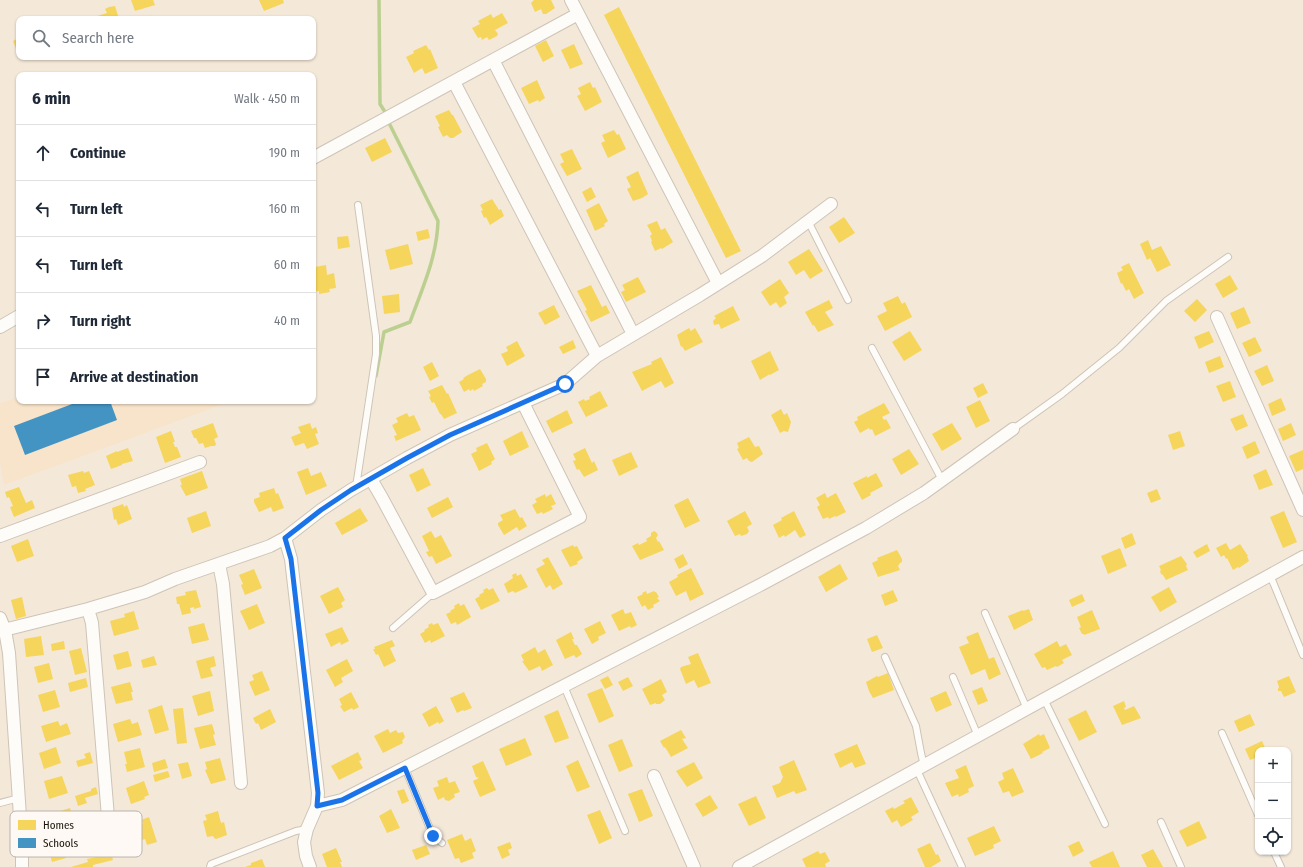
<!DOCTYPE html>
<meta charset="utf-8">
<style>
body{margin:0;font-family:"Fira Sans Condensed",sans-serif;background:#f2f2f3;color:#1f2937}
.controls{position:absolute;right:12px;bottom:12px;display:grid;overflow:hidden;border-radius:8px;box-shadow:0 1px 3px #0004}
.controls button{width:36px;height:36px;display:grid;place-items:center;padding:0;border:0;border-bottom:1px solid #e0e1e3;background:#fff;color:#1f2937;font:20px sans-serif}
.stop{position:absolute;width:12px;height:12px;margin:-9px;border:3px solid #1a73e8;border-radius:50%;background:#fff}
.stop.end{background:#1a73e8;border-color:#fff;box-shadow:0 1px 4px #0008}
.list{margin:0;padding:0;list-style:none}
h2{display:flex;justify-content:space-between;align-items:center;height:52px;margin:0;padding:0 16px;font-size:17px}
h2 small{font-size:13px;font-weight:400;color:#747a83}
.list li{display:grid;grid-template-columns:26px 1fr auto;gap:12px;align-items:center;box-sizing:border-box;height:56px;padding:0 16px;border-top:1px solid #e0e1e3}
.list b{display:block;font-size:15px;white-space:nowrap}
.list em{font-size:13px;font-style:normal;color:#747a83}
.icon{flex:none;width:22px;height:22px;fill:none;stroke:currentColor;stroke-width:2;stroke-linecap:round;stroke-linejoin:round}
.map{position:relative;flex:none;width:1303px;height:867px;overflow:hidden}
.search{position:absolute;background:#fff;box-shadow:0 1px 3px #0004;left:16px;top:16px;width:300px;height:44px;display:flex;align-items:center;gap:10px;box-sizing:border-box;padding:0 14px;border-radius:8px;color:#747a83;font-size:15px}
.panel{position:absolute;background:#fff;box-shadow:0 1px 3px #0004;left:16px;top:72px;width:300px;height:332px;border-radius:8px}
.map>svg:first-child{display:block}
</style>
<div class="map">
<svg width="1303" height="867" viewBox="0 0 1303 867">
<rect width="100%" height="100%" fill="#f4e8d8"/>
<path fill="#f8e4ca" d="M19,397V401H226V403L4,485L0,462V403Z"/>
<path fill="#f6d55c" d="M131,0H153L155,5L135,11Z
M259,0H283L284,3L264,11Z
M534,0H551L555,8L546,14H543L541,9L535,12L531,3Z
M115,6L119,19H88L107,13L105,9L109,7Z
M619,7L741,251L726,258L604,15Z
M502,13L508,23L495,30L498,34L497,36L489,40L487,37L482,40L481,37L478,38L472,28L480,24L478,21L491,14L493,18Z
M19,38V56L13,41Z
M546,40L554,56L543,62L535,46Z
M574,44L583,64L570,69L561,50Z
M426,45L429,50L430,49L438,68L425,74L422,68L414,73L406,57L414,53L413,51Z
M537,80L545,98L539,102L538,100L529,104L521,88Z
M590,82L593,88L595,87L602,102L585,111L577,96L581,94L578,88Z
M449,110L452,115H453L462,132L453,138H450L447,135L443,137L438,127L440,126L435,116Z
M614,130L617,135L619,134L626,149L608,158L601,143L605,141L602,135Z
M385,138L392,152L372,162L365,148Z
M572,149L582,169L567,176L560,164L564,162L560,154Z
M638,171L648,194L642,198L633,201L627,189L631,187L626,177Z
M591,187L596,197L587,202L582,192Z
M492,199L499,210L501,209L504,216L490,225L486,217L484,218L481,211L483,210L480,205Z
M599,203L608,221L604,224L605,226L595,231L586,210Z
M844,217L855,233L839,243L829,227Z
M657,221L661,230L665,228L673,242L662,249L661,248L655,251L651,242L652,241L650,236L652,234L647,225Z
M428,229L430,238L418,241L416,232Z
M348,236L350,247L338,249L337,237Z
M1148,240L1152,250L1161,246L1171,265L1157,272L1150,258L1147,260L1140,244Z
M408,244L413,264L390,270L385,250Z
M809,249L823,271L810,279L804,270L796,275L788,262Z
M1129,263L1144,293L1134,299L1129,289L1126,291L1122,283L1121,284L1117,273L1123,270L1121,267Z
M326,265L327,275L334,273L336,288L329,289L330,292L319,294V291L313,292V278H316L315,267Z
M1230,275L1238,289L1223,298L1215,284Z
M638,277L646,292L626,302L621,292L625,290L622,285Z
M780,279L789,293L784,297L787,303L780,308L776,302L770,306L761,292Z
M591,285L602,307L606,305L610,313L591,322L585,311L587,310L577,291Z
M399,294L400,312L384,314L382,296Z
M898,296L902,304L905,302L912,317L885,331L877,316L887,311L883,303Z
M1197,299L1207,310L1195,322L1184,311Z
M829,300L833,308L825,312L834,325L818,332L814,325L813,326L805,312Z
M554,305L560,317L545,325L538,313Z
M733,306L740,320L721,329L719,324L714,325L713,321L716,318L714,316Z
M1244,307L1251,323L1237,329L1230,313Z
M689,328L691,331L695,328L703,342L685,351L682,346L681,347L677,335Z
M910,331L922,350L904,361L892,342Z
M1209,331L1214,342L1199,349L1194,337Z
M1255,337L1262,351L1249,357L1242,343Z
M573,340L576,348L563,354L559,347Z
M517,341L525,356L507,366L501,354L508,351L506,347Z
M770,351L779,370L770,375V374L760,380L751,361Z
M1220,356L1224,367L1209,373L1205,362Z
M661,357L674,383L665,388L661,381L642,391L632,372L652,364L651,362Z
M432,362L439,376L430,381L423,367Z
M1267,365L1274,381L1262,386L1254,371Z
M480,369L486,379V382L482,384L483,386L474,391L473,389L470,391L469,389L464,392L459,382L464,379L463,378L468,375Z
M1230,381L1236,397L1223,402L1216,386Z
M983,383L988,393L978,398L973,388Z
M442,385L447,394L448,393L457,413L444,419L441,414H440L434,402L432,403L429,397L431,396L428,391Z
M600,391L608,406L586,417L578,402L584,399L585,401L590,399L589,397Z
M1281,398L1286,410L1272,416L1268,404Z
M980,400L990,421L976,428L966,407Z
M884,403L890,413L882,417L884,420L886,419L891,428L875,436L872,429L870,430L869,428L860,433L854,422L858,420L857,417Z
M781,409L784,415L787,413L791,422L788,432L784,431L780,433L771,415Z
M567,410L573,423L552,433L546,421Z
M407,413L409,417L414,415L421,430L396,441L394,436L397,435L392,425L398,422L396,418Z
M1243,414L1248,426L1236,431L1230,419Z
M213,423L218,437L214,439L216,444L215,446H211L205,448L203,443L199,444L196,438H194L191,431Z
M310,423L312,429L316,427L318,433L315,434L319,444L307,449L304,443L295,446L291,437L301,433L298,427Z
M952,423L962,439L942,451L932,434Z
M1291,423L1296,435L1283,441L1278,429Z
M171,431L175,442H173L175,447H177L181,457L165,463L156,437Z
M522,431L529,447L510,456L503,441Z
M1180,431L1185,446L1173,450L1168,435Z
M749,437L755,447L759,446L763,454L752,462L749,461L747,458L743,460L737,449L739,448L737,443Z
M1255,441L1260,453L1247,459L1242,447Z
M487,443L495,459L491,462L492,464L479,471L471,454L477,451L476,448Z
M128,448L133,461L122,464V465L111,469L106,456L117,451V452Z
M585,448L592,463L594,461L598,470L584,477L579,469L577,470L573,461L576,460L573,454Z
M909,449L919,464L901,475L892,459Z
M1303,450V469L1296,472L1289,456Z
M631,452L638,467L619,476L612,460Z
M308,468L311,476L321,472L327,486L306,495L297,472Z
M423,468L431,485L417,492L409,475Z
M1266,469L1273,485L1259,490L1253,475Z
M83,471L84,473L89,471L95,485L85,489L86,491L78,493L76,486L72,487L68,475Z
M202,471L208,488L186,496L180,485H182L180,479Z
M876,473L883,486L870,493L871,495L862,500L853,483L867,476V478Z
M19,487L26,503L32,500L35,508L14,517L10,507L13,506L9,497L7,498L5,492Z
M274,488L276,494L278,493L284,508L273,512L271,507L259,512L254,502V499L260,497L259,493Z
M1157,489L1161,499L1151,503L1147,493Z
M825,493L827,498L836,493L846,512L836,517L835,516L829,519L828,517L823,519L817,507L820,505L816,498Z
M545,494L546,497L551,494L556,504L551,506L553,509L543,514L542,512L537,514L532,505L537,502L535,499Z
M448,497L453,507L432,518L427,508Z
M688,498L700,521L685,528L674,505Z
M123,504L124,507L127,505L132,519L118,525L116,519L114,520L112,508Z
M360,508L368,521L342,535L335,523Z
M515,509L520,518L522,517L527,526L519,531L517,527L504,535L498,525V523L503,520L500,515Z
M206,511L211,526L192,533L187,518Z
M745,511L752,524L747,527L749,531L747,534L741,536L740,534L735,536L727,521Z
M794,511L806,535L800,538L795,530L785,537L784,535L779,538L773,525L782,520L781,518Z
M1284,511L1297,542L1283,548L1270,517Z
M431,531L435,538L441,535L452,556L436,564L432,556L429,557L426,552L429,551L422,536Z
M654,531L656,532L658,535L656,538L658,542L659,541L664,550L640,560L632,546L638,543L639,545L647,541L646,539L651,536V533Z
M1132,533L1136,544L1125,549L1121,538Z
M28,539L34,556L17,562L11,546Z
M1226,543L1230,550L1240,544L1248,556H1247L1249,561L1239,568L1238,567L1233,570L1227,558L1226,559L1224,555L1221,557L1216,548Z
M1207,544L1210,551L1197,558L1193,552Z
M573,545L574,547L577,546L583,558L577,562L578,564L570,567L561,550Z
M1120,548L1127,566L1108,574L1101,556Z
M897,550L902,559V562L900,563L898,566L900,570L878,577L872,563L878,560L877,558Z
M683,554L688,564L679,569L674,559Z
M1181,556L1187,564L1186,566L1188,570L1166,580L1163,575L1161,574L1160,571L1161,570L1159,566Z
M548,557L563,584L553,590L550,585L546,588L536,569L545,564L542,560Z
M840,564L848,579L826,592L818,577Z
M691,568L704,594L690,601L686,591L676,596L669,582L678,577L677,575Z
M254,569L262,588L245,595L241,585L243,584L239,575Z
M516,573L517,576L521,574L528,587L515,593L513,591L508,593L504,584L513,578L512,575Z
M338,587L345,600L341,603L343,607L329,614L320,596Z
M1169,587L1177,602L1160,612L1151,597Z
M487,588L489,590L493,588L500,601L481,610L475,599L480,596L479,595L484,592L483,590Z
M196,590L201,607L194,609V607L190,608L191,613L182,615L179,604H177L176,597L186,595L185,592Z
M893,590L898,601L885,606L881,595Z
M646,591L647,594L654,591L655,592H656L659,597L657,598L660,601L653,605L654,607L648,610L645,605L642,607L637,597L643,594L642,593Z
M1082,594L1085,601L1072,607L1069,600Z
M22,597L26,616L16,619L11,600Z
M459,603L460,606L464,604L471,617L457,625L456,622L451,624L446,614L451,612L450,611L455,608L454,606Z
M257,604L265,623L249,630L240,611Z
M623,609L625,614L631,612L637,625L631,628L630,626L619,631L611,615Z
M1029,609L1033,620L1014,630L1008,616L1023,610V611Z
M1092,610L1100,629L1084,635V634H1082L1079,628L1081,627L1077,617Z
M134,611L139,629L114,636L110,621L125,617L124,614Z
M600,621L606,633L598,637L599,640L592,644L584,629Z
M204,623L209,640L192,644L188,627Z
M432,623L433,625L438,623L445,636L431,643L430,640L425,643L420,634L425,631L424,630L429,627L428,625Z
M342,627L349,641L341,645L340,642L331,647L325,634Z
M571,632L574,639H572L575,645H577L582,654L576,658L574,655L565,659L556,640Z
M978,632L989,659L994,657L1001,674L989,680L985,669L971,675L959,647L969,643L966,637Z
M877,635L883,648L872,652L867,639Z
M41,636L44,655L26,657L24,639Z
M392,640L395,646L390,648L396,661L384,667L378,654L376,655L373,649H375L374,647Z
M64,641L65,649L52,651L51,644Z
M1057,641L1060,647L1066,644L1072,655L1062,660L1064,663L1057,667L1056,666L1047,670L1045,667L1042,668L1034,654Z
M535,647L538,653L545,649L553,665L542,671L540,666L529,671L522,661H524L521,655Z
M81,648L87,672L75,675L69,651Z
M128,651L132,666L117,670L113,655Z
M698,653L711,683L698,688L694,680L686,684L680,669L681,667L691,664L688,657Z
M154,656L157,665L143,668L141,660Z
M214,656L216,666L210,668L213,676L201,679L196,661Z
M347,659L353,671L341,678L343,682L335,687L326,670Z
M49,663L53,679L38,683L34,667Z
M262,671L270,690L255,696L249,682L254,680L252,675Z
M888,673L894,690L873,698L869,691L866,682L877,676L878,677Z
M608,676L613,685L605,689L600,680Z
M1289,676L1296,692L1284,697L1281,691H1278V689L1279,687L1277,681Z
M628,677L633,686L623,691L618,682Z
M86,678L88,687L70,692L68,683Z
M661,679L667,692L662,695L665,700L660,704H656V703L650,705L642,689Z
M130,682L133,692H131L133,700L116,704L111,687Z
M982,687L988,701L978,705L972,691Z
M602,688L614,716L599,723L587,694Z
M55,690L60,707L43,712L38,695Z
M210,691L214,711L198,716L192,696Z
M946,691L952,705L936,712L930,698Z
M351,692L359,707L353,710L352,708L344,712L340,706L342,705L339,699Z
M464,692L472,708L464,711L463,710L457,713L450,698Z
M1124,701L1126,707L1124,708L1125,710L1134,706L1141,718L1122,725L1113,706Z
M162,705L169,730L155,734L148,710Z
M436,706L444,721L439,724L438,722L429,727L422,714Z
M183,708L187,743L177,744L173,709Z
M270,709L276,722L261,730L258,723L256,724L253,718Z
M558,710L569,738L555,743L544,716Z
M1086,710L1097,732L1079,741L1068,719Z
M1250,714L1255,725L1239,732L1234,721Z
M130,719L132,724L138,722L142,735L118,742L113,724Z
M58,721L60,726L67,723L71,734L46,742L41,726Z
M212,724L215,734L213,735L216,745L200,749L194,728Z
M388,729L390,733L396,730L398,733L403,732L405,737L402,741L403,743L383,753L374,736Z
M681,730L686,738L682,739L688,748L671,757L665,747L664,748L660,741Z
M1039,734L1040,736L1044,734L1050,748L1042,752L1043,753L1031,759L1023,744Z
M525,738L532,755L506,766L499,749Z
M622,739L633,766L619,772L608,745Z
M1262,741L1266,750H1258V757L1250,760L1245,749Z
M857,744L866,764L855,768L852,762L840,768L834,754Z
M56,747L61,763L44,769L39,753Z
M140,748L145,767L127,772L125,764H127L124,752Z
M90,752L93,763L78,767L76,761L86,758L84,754Z
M358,752L362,760L359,761L363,768L339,780L331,766Z
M220,758L226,780L211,784L205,770L207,769L205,762Z
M165,759L168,768L154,772L152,763Z
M578,760L590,787L577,792L566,766Z
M794,760L807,790L796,794L794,791L777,798L772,786L780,783L783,777L779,767Z
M483,761L496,790L480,797L473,781L479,778L476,777L472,766Z
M188,762L192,776L182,779L178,764Z
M694,762L703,778L687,787L676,771Z
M966,765L974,786L968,789L969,792L959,797L958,794L952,797L945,783L959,778L955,770Z
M1013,768L1024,792L1012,797L1009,791L1003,793L998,782L1004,779L1002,773Z
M168,771L170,777L155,782L153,775Z
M62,776L68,793L49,799L44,781Z
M447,777L449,783L455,781L460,792L454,794L455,797L449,801L445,800L444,797L438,800L433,788L439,786L437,781Z
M144,781L149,795L144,797L145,799L131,804L126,788Z
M96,787L98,794L85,798L87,803L78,806L75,796L91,791V789Z
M404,789L409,801L402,804L397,791Z
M642,789L653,816L639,822L628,794Z
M710,795L718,808L703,817L695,804Z
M756,796L766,818L749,826L738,804Z
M911,797L919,812L911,817L913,820L901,827L897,820L892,823L885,811L893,807L894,809L905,803L903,801Z
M70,808L75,824L56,830L51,814Z
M391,809L400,828L387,833L379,816Z
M600,810L612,838L599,844L587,815Z
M218,811L221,823L224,822L227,835L216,839L214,838L213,836L207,837L203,821L207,820L205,815Z
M149,817L157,842L147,845L145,839L135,842L131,828L143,824L141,820Z
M1199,821L1207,838L1187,847L1179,831Z
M994,826L1001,841L993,845L994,848L975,856L967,838Z
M462,834L465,841L471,838L476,851L472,853L474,858L461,863L459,858L455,859L447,840Z
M103,838L104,843L108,842L113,860L93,865V867H71L88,862L87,859L97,857L95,849L91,850L89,842Z
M1079,841L1084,851L1073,857L1068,846Z
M510,842L512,848L508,850L510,855L502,859L497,847Z
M63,843L66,858L52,862L48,847Z
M930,843L936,855L938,854L941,861L931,867H925L917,849Z
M426,845L430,854L416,860L412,850Z
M336,848L342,862H340L342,867H327L322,854Z
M1153,849L1163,867H1147L1141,855Z
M818,851L820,854L825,852L830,861L825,864L826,867H806L802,859Z
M1113,851L1120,867H1092L1089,862Z
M262,859L265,867H245L251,865V863Z"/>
<path fill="#4393c3" d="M80,401H110L117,420L25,455L14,426Z"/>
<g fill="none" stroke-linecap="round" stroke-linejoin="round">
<path stroke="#bbd090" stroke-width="3.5" d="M379,0L380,104L385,112
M376,376L384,332L410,322C422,289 437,257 438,221L389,123"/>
<defs>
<path id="service" d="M808,221L848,300
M872,348L942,480
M1013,429L1062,394L1119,348L1166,301L1228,257
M356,487L376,354V336L358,205
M1270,575L1303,655
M985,613L1027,709
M393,628L433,593
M885,657L916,726L921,753L924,766
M953,677L978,736
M564,686L625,831
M1044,699L1105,824
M1222,733L1258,815
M405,768L433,836L442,843
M917,770L962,867
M0,803L19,798
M1161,822L1181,867
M1274,852L1281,867
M210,867L211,864L296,831L307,829"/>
<path id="minor" d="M571,0L718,283
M493,60L633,334
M454,82L597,356
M313,158L578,14
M1217,317L1303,510
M0,327L19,316
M371,479L382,498L433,593L580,517L523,403
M0,536L200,462
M285,538L291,559L318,793L317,806L307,829L304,842L306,856L310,867
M219,564L223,584L241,783
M88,609L92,623L108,817
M0,618L5,630L9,653L22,846V867
M0,631L88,609L145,592L175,579L270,546L285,538L321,510L351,490L407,458L450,435L565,384L597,356L700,295L762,256L831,204
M654,776L694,867
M317,806L342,800L762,584L866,528L924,493L1013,429
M739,867L1303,557"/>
</defs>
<use href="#service" stroke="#cdc4b7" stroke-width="8"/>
<use href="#minor" stroke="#cdc4b7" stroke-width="14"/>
<use href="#service" stroke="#fdfcf9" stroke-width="6"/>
<use href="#minor" stroke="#fdfcf9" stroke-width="12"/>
</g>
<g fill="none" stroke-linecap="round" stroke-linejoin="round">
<path stroke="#1a73e8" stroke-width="5" d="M433,836L405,768L342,800L317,806L318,793L291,559L285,538L321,510L351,490L407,458L450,435L565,384"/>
</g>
<rect x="10" y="811" width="132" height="46" rx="6" fill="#fef9f4" stroke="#bab4ae" stroke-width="1"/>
<rect x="18" y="820" width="18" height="10" fill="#f6d55c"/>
<rect x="18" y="838" width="18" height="10" fill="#4393c3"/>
<g font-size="11" fill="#1b140a">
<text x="43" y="829">Homes</text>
<text x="43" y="847">Schools</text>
</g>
</svg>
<div class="controls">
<button>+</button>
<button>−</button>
<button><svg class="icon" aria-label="locate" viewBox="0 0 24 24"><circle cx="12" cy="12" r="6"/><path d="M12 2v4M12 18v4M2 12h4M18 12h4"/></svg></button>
</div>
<div class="stop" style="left:565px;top:384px"></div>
<div class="stop end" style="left:433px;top:836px"></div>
<div class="search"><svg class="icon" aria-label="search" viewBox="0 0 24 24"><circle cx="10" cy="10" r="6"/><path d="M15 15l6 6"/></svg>Search here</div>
<section class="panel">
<h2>6 min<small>Walk · 450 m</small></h2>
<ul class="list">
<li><svg class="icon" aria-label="ahead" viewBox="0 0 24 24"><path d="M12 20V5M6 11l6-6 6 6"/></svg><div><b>Continue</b></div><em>190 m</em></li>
<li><svg class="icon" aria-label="left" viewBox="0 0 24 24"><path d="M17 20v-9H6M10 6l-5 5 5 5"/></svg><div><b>Turn left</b></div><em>160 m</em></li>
<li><svg class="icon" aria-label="left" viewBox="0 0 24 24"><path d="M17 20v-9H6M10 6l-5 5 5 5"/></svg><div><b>Turn left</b></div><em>60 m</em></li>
<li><svg class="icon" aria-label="right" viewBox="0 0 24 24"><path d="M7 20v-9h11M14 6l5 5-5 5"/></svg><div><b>Turn right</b></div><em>40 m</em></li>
<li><svg class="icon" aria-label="arrive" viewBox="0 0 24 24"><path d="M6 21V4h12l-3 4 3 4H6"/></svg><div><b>Arrive at destination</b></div></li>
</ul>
</section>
</div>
